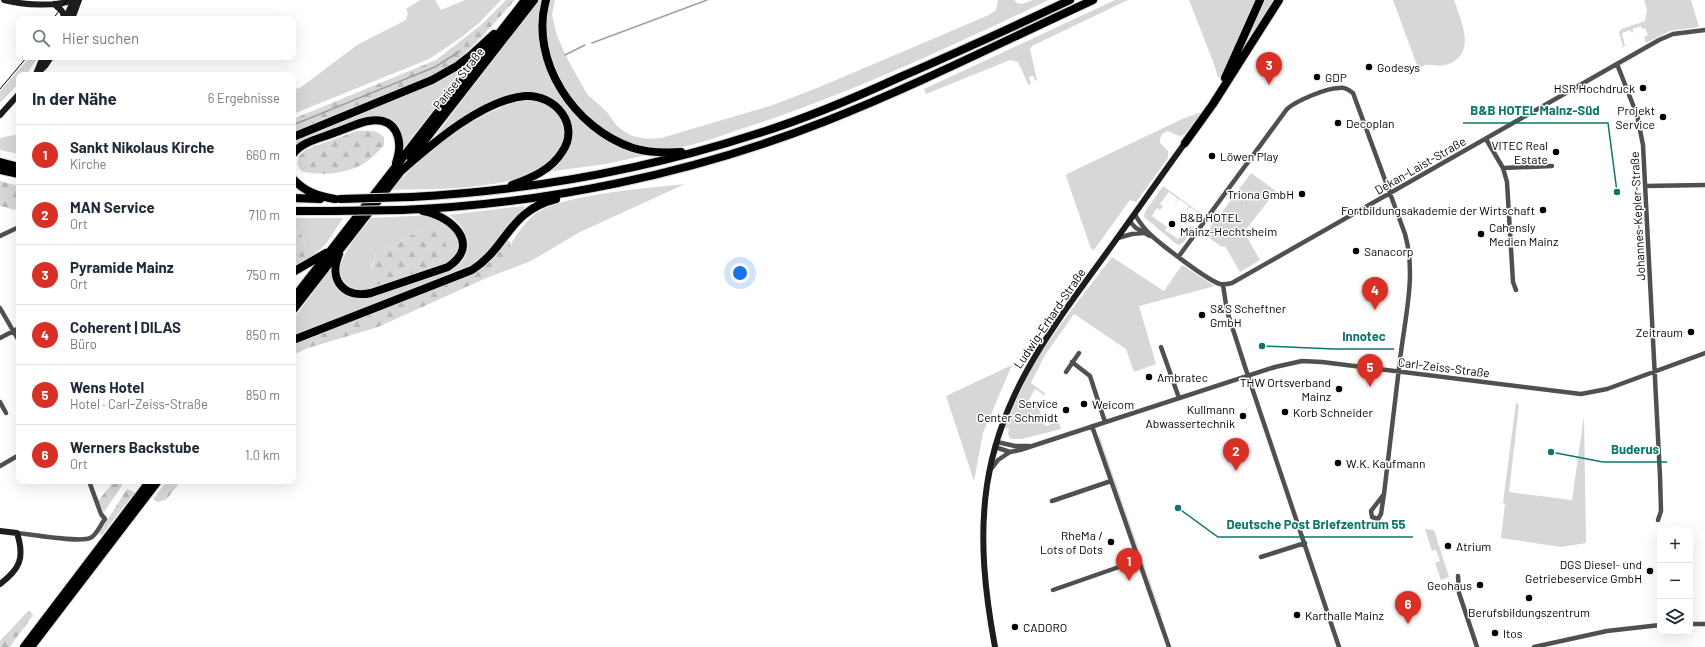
<!DOCTYPE html>
<html lang="de">
<meta charset="utf-8">
<style>
body{margin:0;font-family:Barlow,sans-serif;background:#f6f6f7;color:#1f2937}
.controls{position:absolute;right:12px;bottom:12px;display:grid;overflow:hidden;border-radius:8px;box-shadow:0 4px 16px #0002}
.controls button{width:36px;height:36px;display:grid;place-items:center;padding:0;border:0;border-bottom:1px solid #e0e1e3;background:#fff;color:#1f2937;font:20px sans-serif}
.you{position:absolute;left:740px;top:273px;width:14px;height:14px;margin:-10px;border:3px solid #fff;border-radius:50%;background:#1a73e8;box-shadow:0 0 0 6px #1a73e833}
.badge{display:grid;place-items:center;width:26px;height:26px;border-radius:50%;background:#d93025;color:#fff;font-size:13px;font-weight:700}
.pin{position:absolute;translate:-50% -33px;filter:drop-shadow(0 1px 2px #0008)}
.pin::after{content:'';position:absolute;top:21px;width:14px;height:12px;background:inherit;clip-path:polygon(0 0,100% 0,50% 100%)}
.list{margin:0;padding:0;list-style:none}
h2{display:flex;justify-content:space-between;align-items:center;height:52px;margin:0;padding:0 16px;font-size:17px}
h2 small{font-size:13px;font-weight:400;color:#747a83}
.list li{display:grid;grid-template-columns:26px 1fr auto;gap:12px;align-items:center;box-sizing:border-box;height:60px;padding:0 16px;border-top:1px solid #e0e1e3}
.list b{display:block;font-size:15px;white-space:nowrap}
.list p{margin:0;font-size:13px;white-space:nowrap;color:#747a83}
.list em{font-size:13px;font-style:normal;color:#747a83}
.icon{flex:none;width:22px;height:22px;fill:none;stroke:currentColor;stroke-width:2;stroke-linecap:round;stroke-linejoin:round}
.map{position:relative;flex:none;width:1705px;height:647px;overflow:hidden}
.search{position:absolute;background:#fff;box-shadow:0 4px 16px #0002;left:16px;top:16px;width:280px;height:44px;display:flex;align-items:center;gap:10px;box-sizing:border-box;padding:0 14px;border-radius:8px;color:#747a83;font-size:15px}
.panel{position:absolute;background:#fff;box-shadow:0 4px 16px #0002;left:16px;top:72px;width:280px;height:412px;border-radius:8px}
.map>svg:first-child{display:block}
</style>
<div class="map">
<svg width="1705" height="647" viewBox="0 0 1705 647">
<defs>
<pattern id="forest-firs" width="22" height="20" patternUnits="userSpaceOnUse"><rect width="22" height="20" fill="#d7d7d7"/><path d="M5 1l3.5 6h-7zM16 11l3.5 6h-7z" fill="#b7b7b7"/></pattern>
</defs>
<rect width="100%" height="100%" fill="#fff"/>
<path fill="#d7d7d7" d="M420,0H435L441,10L465,0H501L480,22L462,37L429,59L293,114V89L300,88L357,45L406,20L408,13L406,9Z
M539,0H544L549,69L588,127L603,138L617,145L647,155L606,164L546,172L561,159L570,120L564,110L558,103L517,94L430,143Z
M551,0H555L552,15L557,36L567,58L587,94L607,112L616,125L625,132L632,136L647,139L661,138L773,105L817,88L989,15L996,10L998,0H1014L1017,3L1022,4L1033,0H1049C949,47 848,95 741,129C714,138 685,150 656,149C620,147 587,122 569,93C552,65 539,32 551,0Z
M1115,0H1128L1032,46L1030,49L1037,80L1035,81L1033,76L1029,77L1031,85L1028,84L1018,62L1010,60L926,94L924,89Z
M1189,0H1258L1222,78L1218,77L1214,64Z
M1262,0H1276L1231,74Z
M1393,0H1454C1461,21 1478,55 1446,65C1439,67 1433,64 1427,65C1424,65 1420,67 1418,68Z
M1644,0H1691L1699,27L1670,31L1646,43L1644,37L1648,35L1645,28L1642,29L1641,26L1633,29V32L1632,33L1630,30L1622,33L1625,46L1619,49L1623,46L1619,33L1621,29L1645,21L1647,10Z
M475,56L403,149C402,130 396,129 382,118L304,141L293,148V141Z
M30,57H38L26,75H19V83L0,103V91Z
M535,100C551,106 565,112 565,132C564,195 433,188 391,190C420,158 447,135 485,115C501,107 516,100 535,100Z
M1202,112L1184,135L1179,136L1168,131C1161,133 1160,137 1160,143L1168,151V158L1136,202L1130,200L1094,250L1091,249L1066,176L1067,174L1182,119Z
M19,134V154L0,150V138Z
M1251,173L1276,191L1244,232L1260,260L1240,272L1225,246L1222,247L1205,235Z
M685,184L580,232L531,261L484,279C488,276 493,273 496,269C503,263 506,254 510,246C516,235 524,223 534,215C560,194 650,188 685,184Z
M1163,186L1203,215L1196,224L1191,220L1194,221L1199,213L1190,207L1183,214L1189,206L1179,199L1173,207L1178,199L1169,192L1160,204L1163,206L1160,210L1157,208L1152,216L1167,227L1165,230L1178,239L1180,236L1183,237L1190,226L1194,227L1184,242L1179,245L1175,243L1144,217L1145,212Z
M523,206L525,208C505,225 494,248 474,264L293,337V320L332,266C331,292 345,300 369,298L453,269C457,266 462,263 464,259C474,243 463,223 449,215Z
M432,215L453,228L460,241C456,257 452,263 436,268L443,258V233L426,227L391,247L383,248L377,251L371,269L383,285C376,290 364,292 356,289C318,275 359,235 371,218Z
M293,218H343L326,244L308,260L305,259C305,247 306,234 293,228Z
M1112,257L1164,291L1182,265L1215,286L1139,306L1156,364L1134,372L1126,349L1074,314L1045,355L1031,383L1046,394L1044,395L1035,389L1029,400L1038,406L1045,426L1059,422L1061,429L1022,439H1011L1008,434L1009,428H1005L1006,424C1014,406 1021,388 1030,371C1054,330 1084,294 1112,257Z
M1012,365L983,433L974,481L946,396Z
M1516,402L1519,405L1509,492L1572,500L1584,416L1586,543L1561,547L1501,538L1505,504L1503,503Z
M1099,435L1162,616H1161L1099,439Z
M1425,529L1434,530L1449,577L1441,580L1435,563L1440,561L1436,550L1432,551Z"/>
<path fill="url(#forest-firs)" d="M506,0H515C493,24 472,50 446,69L293,134V119L436,60L481,25Z
M357,131C368,131 375,129 384,137V145C377,153 367,163 357,167C341,174 318,176 301,171L297,164L299,156L307,149Z
M0,181L19,186V200L15,210L0,206Z
M426,227L439,228L443,233L447,249L443,258L436,268L383,285L376,284L370,275L377,251L382,248L391,247Z
M293,228C306,234 305,247 305,259L293,267Z
M506,240L510,241C512,256 495,271 484,279L378,327L308,348L293,355V345L298,342L474,274L495,257Z
M112,481H125L104,512L98,501L111,485Z
M167,481H181L166,500L157,502L153,499Z
M127,489L135,492L101,536L99,533Z
M29,610L33,615L10,647H0V641Z"/>
<g fill="none" stroke-linecap="round" stroke-linejoin="round">
<path stroke="#9e9e9e" stroke-width="1.5" d="M592,43L707,0
M565,55L585,45
M293,125L435,67L460,51"/>
<defs>
<path id="highway" d="M546,0C529,61 575,129 633,148C649,153 665,153 681,152
M1225,78L1260,0
M293,137L432,80L457,66L470,56L494,34
M1185,143L1213,104L1279,0
M293,154C302,141 322,138 336,132C346,129 357,123 368,121C397,116 404,140 396,163
M411,158L534,0
M0,162L19,167
M0,170L19,174
M293,179C305,192 318,196 335,199
M411,197C528,191 644,170 756,134C805,119 852,99 898,78C956,53 1013,27 1070,0
M293,198L320,199
M402,210C546,204 692,174 826,121C917,85 1004,41 1093,0
M293,211H331
M339,254C328,280 344,299 371,293L448,267C482,244 451,216 423,211
M293,272L326,253
M293,299L525,0
M293,310L401,171C432,144 482,100 525,96C555,94 581,125 562,152C551,170 531,178 512,185
M293,340L472,270C508,247 508,211 556,199
M24,647L150,481
M31,647L158,481"/>
</defs>
<use href="#highway" stroke="#dbdbdb" stroke-width="10"/>
<path stroke="#505050" stroke-width="4.5" d="M1617,64L1637,115L1643,145L1660,476L1661,511L1658,520
M1486,139L1503,168L1507,182L1513,282L1516,290
M1503,168L1552,166
M1645,186L1705,185
M1135,214C1137,219 1141,224 1145,229C1154,240 1207,280 1220,284C1224,285 1228,284 1232,283L1659,40L1673,34L1705,30
M1129,221L1136,228L1150,236
M0,236L19,227
M1118,238L1132,234L1143,233
M1179,256L1287,109C1296,101 1326,88 1339,88C1345,87 1349,90 1353,93L1405,234C1416,272 1406,313 1401,352C1395,399 1390,446 1384,494L1381,514L1378,519L1372,517L1371,511L1384,494
M1223,285L1227,311L1248,376L1339,647
M0,308L19,341
M0,338L19,328
M1161,347L1179,398
M1072,362L1090,376L1105,422
M1066,372L1079,353
M0,402L6,413
M1092,426L1169,647
M997,442L1015,446H1029
M995,447L1010,452L1020,450L1275,367L1302,361L1322,362L1581,394L1607,389L1705,353
M0,466L19,455
M992,468L998,460L1010,452
M1052,501L1111,481
M17,533C30,534 80,543 90,538C97,535 100,525 105,519L101,514L89,481
M1261,557L1305,543
M1458,576L1459,593L1477,647
M1053,590L1139,560
M1690,624H1705
M1534,647L1607,631L1660,625"/>
<path stroke="#1d1d1d" stroke-width="6" d="M4,0C23,5 55,7 74,0
M54,4L62,11L65,19
M65,19L74,0
M72,19L79,0
M36,74L43,57
M36,75L45,66L51,57
M0,115L19,94
M0,531L17,533C25,558 20,569 0,584
M995,647C985,593 979,539 987,485C1000,397 1047,335 1097,266C1127,225 1156,183 1185,143"/>
<use href="#highway" stroke="#000" stroke-width="8"/>
<path stroke="#000" stroke-width="1" d="M53,19L67,0
M0,89L27,57"/>
<defs>
<path id="highway-bridge" d="M340,199L411,197
M331,211L402,210"/>
</defs>
<use href="#highway-bridge" stroke="#dbdbdb" stroke-width="10" stroke-linecap="butt"/>
<use href="#highway-bridge" stroke="#000" stroke-width="8"/>
</g>
<g fill="#000" stroke="#fff" stroke-width="1.5">
<circle cx="1369" cy="67" r="4"/>
<circle cx="1317" cy="77" r="4"/>
<circle cx="1643" cy="88" r="4"/>
<circle cx="1663" cy="117" r="4"/>
<circle cx="1338" cy="123" r="4"/>
<circle cx="1556" cy="152" r="4"/>
<circle cx="1212" cy="156" r="4"/>
<circle cx="1302" cy="194" r="4"/>
<circle cx="1543" cy="210" r="4"/>
<circle cx="1172" cy="224" r="4"/>
<circle cx="1481" cy="234" r="4"/>
<circle cx="1356" cy="251" r="4"/>
<circle cx="1202" cy="315" r="4"/>
<circle cx="1691" cy="332" r="4"/>
<circle cx="1149" cy="377" r="4"/>
<circle cx="1339" cy="389" r="4"/>
<circle cx="1084" cy="404" r="4"/>
<circle cx="1066" cy="410" r="4"/>
<circle cx="1285" cy="412" r="4"/>
<circle cx="1243" cy="416" r="4"/>
<circle cx="1338" cy="463" r="4"/>
<circle cx="1111" cy="542" r="4"/>
<circle cx="1448" cy="546" r="4"/>
<circle cx="1650" cy="571" r="4"/>
<circle cx="1480" cy="585" r="4"/>
<circle cx="1529" cy="598" r="4"/>
<circle cx="1297" cy="615" r="4"/>
<circle cx="1015" cy="627" r="4"/>
<circle cx="1495" cy="633" r="4"/>
</g>
<g text-anchor="middle" dominant-baseline="central" stroke-width="3" stroke-linejoin="round" paint-order="stroke">
<g font-size="12" fill="#000" stroke="#fff" text-anchor="start">
<text x="1377" y="67">Godesys</text>
<text x="1325" y="77">GDP</text>
<text x="1635" y="88" text-anchor="end">HSR Hochdruck</text>
<text x="1655" y="110" text-anchor="end">Projekt<tspan x="1655" dy="14">Service</tspan></text>
<text x="1346" y="123">Decoplan</text>
<text x="1548" y="145" text-anchor="end">VITEC Real<tspan x="1548" dy="14">Estate</tspan></text>
<text x="1220" y="156">Löwen Play</text>
<text x="1294" y="194" text-anchor="end">Triona GmbH</text>
<text x="1535" y="210" text-anchor="end">Fortbildungsakademie der Wirtschaft</text>
<text x="1180" y="217">B&amp;B HOTEL<tspan x="1180" dy="14">Mainz-Hechtsheim</tspan></text>
<text x="1489" y="227">Cahensly<tspan x="1489" dy="14">Medien Mainz</tspan></text>
<text x="1364" y="251">Sanacorp</text>
<text x="1210" y="308">S&amp;S Scheftner<tspan x="1210" dy="14">GmbH</tspan></text>
<text x="1683" y="332" text-anchor="end">Zeitraum</text>
<text x="1157" y="377">Ambratec</text>
<text x="1331" y="382" text-anchor="end">THW Ortsverband<tspan x="1331" dy="14">Mainz</tspan></text>
<text x="1058" y="403" text-anchor="end">Service<tspan x="1058" dy="14">Center Schmidt</tspan></text>
<text x="1092" y="404">Weicom</text>
<text x="1235" y="409" text-anchor="end">Kullmann<tspan x="1235" dy="14">Abwassertechnik</tspan></text>
<text x="1293" y="412">Korb Schneider</text>
<text x="1346" y="463">W.K. Kaufmann</text>
<text x="1103" y="535" text-anchor="end">RheMa /<tspan x="1103" dy="14">Lots of Dots</tspan></text>
<text x="1456" y="546">Atrium</text>
<text x="1642" y="564" text-anchor="end">DGS Diesel- und<tspan x="1642" dy="14">Getriebeservice GmbH</tspan></text>
<text x="1472" y="585" text-anchor="end">Geohaus</text>
<text x="1529" y="612" text-anchor="middle">Berufsbildungszentrum</text>
<text x="1305" y="615">Karthalle Mainz</text>
<text x="1023" y="627">CADORO</text>
<text x="1503" y="633">Itos</text>
</g>
<g font-size="12" fill="#000" stroke="#fff">
<text transform="translate(458 78) rotate(-52)">Pariser Straße</text>
<text transform="translate(1420 165) rotate(-30)">Dekan-Laist-Straße</text>
<text transform="translate(1637 216) rotate(-93)">Johannes-Kepler-Straße</text>
<text transform="translate(1049 318) rotate(-56)">Ludwig-Erhard-Straße</text>
<text transform="translate(1444 367) rotate(7)">Carl-Zeiss-Straße</text>
</g>
</g>
<path fill="none" stroke="#0f766e" stroke-width="1.5" d="M1617 192L1608 123H1463M1262 346L1334 349H1394M1551 452L1603 462H1667M1178 508L1218 537H1413"/>
<g fill="#0f766e" stroke="#fff" stroke-width="1.5">
<circle cx="1617" cy="192" r="4"/>
<circle cx="1262" cy="346" r="4"/>
<circle cx="1551" cy="452" r="4"/>
<circle cx="1178" cy="508" r="4"/>
</g>
<g font-size="13" text-anchor="middle" font-weight="bold" fill="#0f766e" stroke="#fff" stroke-width="3" stroke-linejoin="round" paint-order="stroke">
<text x="1535" y="115">B&amp;B HOTEL Mainz-Süd</text>
<text x="1364" y="341">Innotec</text>
<text x="1635" y="454">Buderus</text>
<text x="1316" y="529">Deutsche Post Briefzentrum 55</text>
</g>
</svg>
<div class="controls">
<button>+</button>
<button>−</button>
<button><svg class="icon" aria-label="layers" viewBox="0 0 24 24"><path d="M12 4l9 5-9 5-9-5zM3 14l9 5 9-5"/></svg></button>
</div>
<div class="you"></div>
<div class="pin badge" style="left:1129px;top:581px">1</div>
<div class="pin badge" style="left:1236px;top:471px">2</div>
<div class="pin badge" style="left:1269px;top:85px">3</div>
<div class="pin badge" style="left:1375px;top:310px">4</div>
<div class="pin badge" style="left:1370px;top:387px">5</div>
<div class="pin badge" style="left:1408px;top:624px">6</div>
<div class="search"><svg class="icon" aria-label="search" viewBox="0 0 24 24"><circle cx="10" cy="10" r="6"/><path d="M15 15l6 6"/></svg>Hier suchen</div>
<section class="panel">
<h2>In der Nähe<small>6 Ergebnisse</small></h2>
<ul class="list">
<li><span class="badge">1</span><div><b>Sankt Nikolaus Kirche</b><p>Kirche</p></div><em>660 m</em></li>
<li><span class="badge">2</span><div><b>MAN Service</b><p>Ort</p></div><em>710 m</em></li>
<li><span class="badge">3</span><div><b>Pyramide Mainz</b><p>Ort</p></div><em>750 m</em></li>
<li><span class="badge">4</span><div><b>Coherent | DILAS</b><p>Büro</p></div><em>850 m</em></li>
<li><span class="badge">5</span><div><b>Wens Hotel</b><p>Hotel · Carl-Zeiss-Straße</p></div><em>850 m</em></li>
<li><span class="badge">6</span><div><b>Werners Backstube</b><p>Ort</p></div><em>1.0 km</em></li>
</ul>
</section>
</div>
